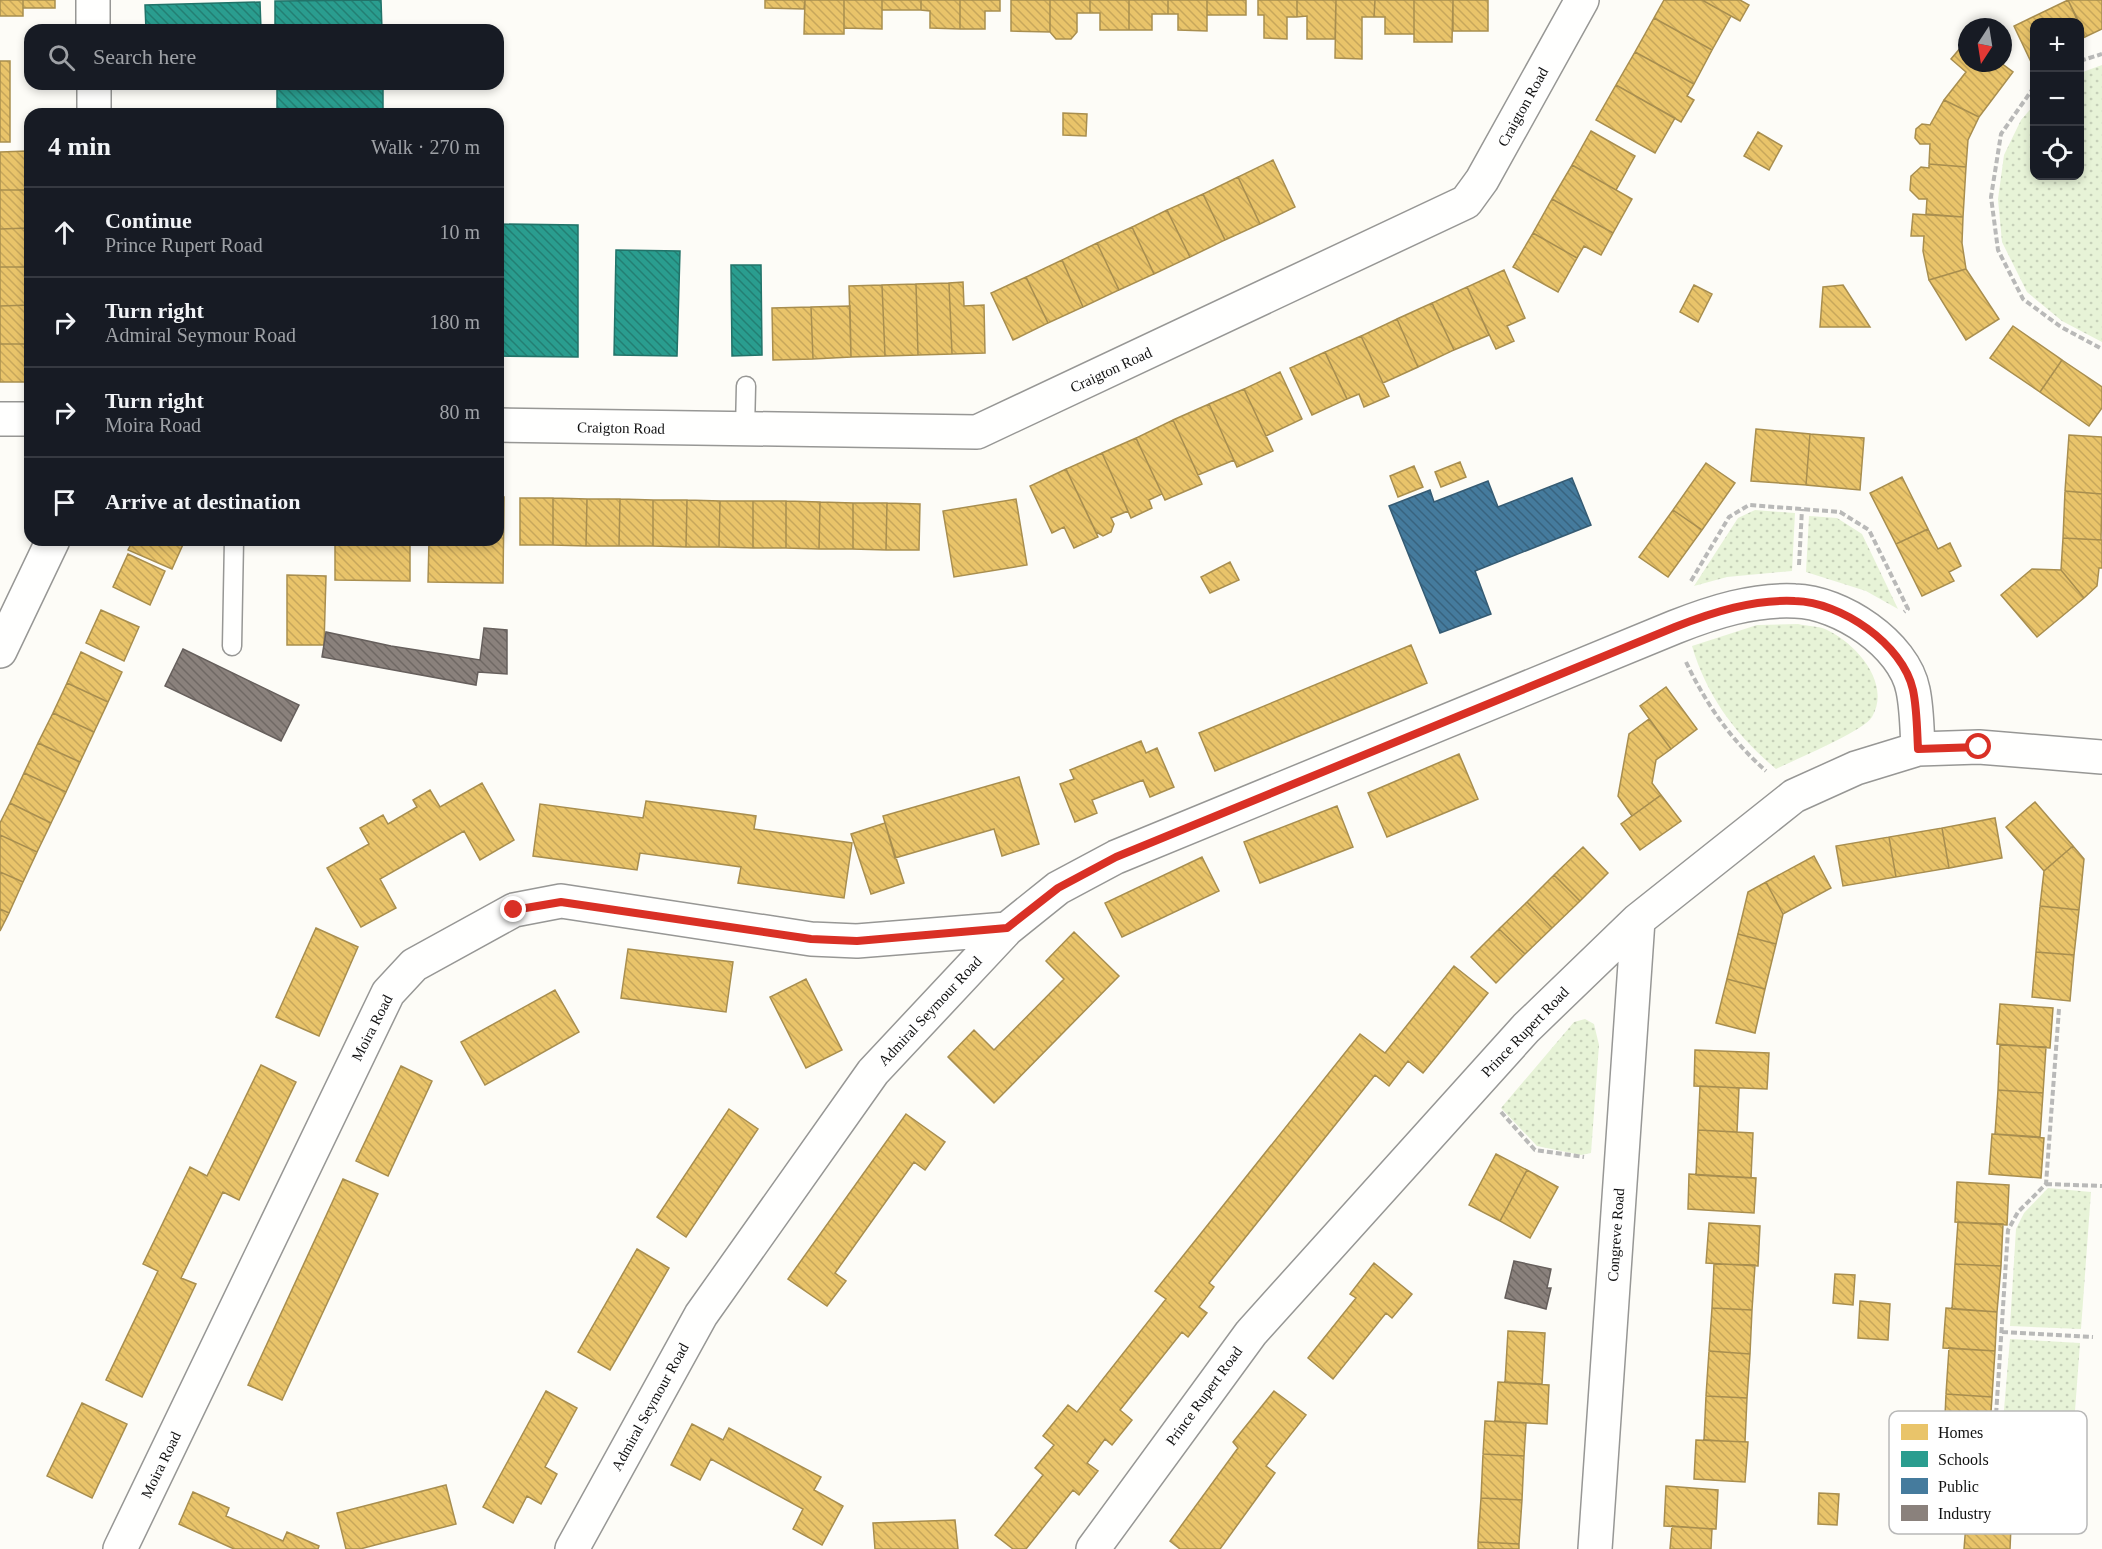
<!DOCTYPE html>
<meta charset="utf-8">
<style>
body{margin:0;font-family:Georgia,serif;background:#20242c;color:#f1f3f6}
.controls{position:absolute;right:18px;top:18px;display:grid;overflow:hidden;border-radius:12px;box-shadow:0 3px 9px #0003}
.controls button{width:54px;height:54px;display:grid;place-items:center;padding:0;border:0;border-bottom:2px solid #363941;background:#171b24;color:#f1f3f6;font:30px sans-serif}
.compass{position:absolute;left:1958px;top:18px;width:54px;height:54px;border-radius:50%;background:#171b24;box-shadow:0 3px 9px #0003;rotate:192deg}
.stop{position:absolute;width:18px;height:18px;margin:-14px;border:4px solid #d93025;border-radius:50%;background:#fff}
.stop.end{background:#d93025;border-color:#fff;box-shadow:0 2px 6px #0008}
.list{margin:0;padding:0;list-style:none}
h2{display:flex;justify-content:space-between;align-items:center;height:78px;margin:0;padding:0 24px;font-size:26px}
h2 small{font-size:20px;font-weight:400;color:#9ea1a6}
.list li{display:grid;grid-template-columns:39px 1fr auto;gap:18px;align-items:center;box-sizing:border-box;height:90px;padding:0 24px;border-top:2px solid #363941}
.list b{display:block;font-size:22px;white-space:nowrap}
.list p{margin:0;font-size:20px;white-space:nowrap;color:#9ea1a6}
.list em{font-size:20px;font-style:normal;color:#9ea1a6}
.icon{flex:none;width:33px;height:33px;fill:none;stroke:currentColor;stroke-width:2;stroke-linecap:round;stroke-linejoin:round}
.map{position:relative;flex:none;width:2102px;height:1549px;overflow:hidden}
.search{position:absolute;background:#171b24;box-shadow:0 3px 9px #0003;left:24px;top:24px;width:480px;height:66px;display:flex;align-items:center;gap:15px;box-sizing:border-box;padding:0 21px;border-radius:18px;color:#9ea1a6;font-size:22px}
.panel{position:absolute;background:#171b24;box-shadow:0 3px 9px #0003;left:24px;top:108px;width:480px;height:438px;border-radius:18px}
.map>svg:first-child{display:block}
</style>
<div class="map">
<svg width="2102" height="1549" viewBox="0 0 2102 1549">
<defs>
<pattern id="grass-dots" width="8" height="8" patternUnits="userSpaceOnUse" patternTransform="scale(1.5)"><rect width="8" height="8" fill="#e7f3d7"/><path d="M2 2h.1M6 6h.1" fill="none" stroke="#c5cfb8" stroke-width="1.8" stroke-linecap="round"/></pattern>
<pattern id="homes-back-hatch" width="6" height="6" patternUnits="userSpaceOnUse" patternTransform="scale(1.5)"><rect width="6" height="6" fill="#e9c46a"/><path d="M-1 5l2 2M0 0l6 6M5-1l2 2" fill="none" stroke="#c7a75b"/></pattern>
<pattern id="schools-back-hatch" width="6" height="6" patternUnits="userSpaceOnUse" patternTransform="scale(1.5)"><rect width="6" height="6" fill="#2a9d8f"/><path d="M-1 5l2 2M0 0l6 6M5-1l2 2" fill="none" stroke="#237f73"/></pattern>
<pattern id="public-back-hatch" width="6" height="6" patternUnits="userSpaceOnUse" patternTransform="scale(1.5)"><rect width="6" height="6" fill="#457b9d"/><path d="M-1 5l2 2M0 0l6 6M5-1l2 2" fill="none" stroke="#38637f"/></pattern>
<pattern id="industry-back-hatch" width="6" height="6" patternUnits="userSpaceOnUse" patternTransform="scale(1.5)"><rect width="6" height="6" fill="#8a817c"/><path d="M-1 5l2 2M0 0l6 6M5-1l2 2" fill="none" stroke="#6f6864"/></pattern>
</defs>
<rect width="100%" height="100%" fill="#fdfcf7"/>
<path fill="url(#grass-dots)" d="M2102,65V342L2062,321L2027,292L2002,242L1998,199L2004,155L2021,120L2034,105V176H2080V73Z
M1755,510L1795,513L1792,571L1727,577L1694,586L1738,518Z
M1809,516L1837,518L1862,534L1898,609L1866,591L1806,572Z
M1798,624C1807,626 1818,626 1825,629C1855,642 1892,683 1872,717C1864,731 1794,760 1776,769C1736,735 1707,697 1692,646L1757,625Z
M1585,1019L1594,1024L1599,1045L1591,1153L1581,1155L1537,1146L1501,1108L1574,1022Z
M2048,1188L2091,1192L2081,1329L2010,1326L2016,1229L2024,1213Z
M2010,1339L2080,1343L2070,1479L2023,1475L2010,1455L2002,1433Z"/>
<path fill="url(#homes-back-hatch)" stroke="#a88e4f" stroke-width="1.5" d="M0,0H23V16H0Z
M23,0H55V8H23Z
M765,0H805L804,9L765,8Z
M805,0H844V34H804Z
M844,0H882V29L844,28Z
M882,0H921V10H882Z
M921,0H960V29L930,28V11L921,10Z
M960,0H1000V11H985V29H960Z
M1011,0H1050V32L1011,31Z
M1050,0H1090V13H1077V32L1071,39H1056L1050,32Z
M1090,0H1129V30H1100V13H1090Z
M1129,0H1168V14H1152V30H1129Z
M1168,0H1207V31L1178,30V14H1168Z
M1207,0H1246V15H1207Z
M1258,0H1297V17H1287V39L1264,38V15H1258Z
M1297,0H1336L1335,39H1307V16L1297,17Z
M1336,0H1375L1374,17H1362V59L1335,58Z
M1375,0H1414V34H1385V17H1374Z
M1414,0H1453L1452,42H1414Z
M1453,0H1488V31H1453Z
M1664,0H1702L1731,16L1712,50L1654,18Z
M1702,0H1740L1749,5L1740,21Z
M2068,0L2079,22H2034V60L2031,62L2014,26Z
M2068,0H2102V29L2085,37Z
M1654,18L1712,50L1694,84L1635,52Z
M2080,24L2085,37L2080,39Z
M1967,40V63H2001L2013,72L1979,117L1944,100L1966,72L1951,59Z
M1635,52L1694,84L1687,96L1694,100L1681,122L1616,85Z
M0,61H10V142H0Z
M1616,85L1675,118L1655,153L1596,120Z
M1944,100L1979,117L1968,140L1966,167L1929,164L1930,144H1920L1915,138L1916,129L1922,124L1930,125Z
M1063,113L1087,114L1086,136L1063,135Z
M1591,131L1635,156L1616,190L1572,165Z
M1758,132L1782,146L1769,170L1744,156Z
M27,151L28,190H0V152Z
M1273,160L1295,207L1260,224L1238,177Z
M1929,164L1966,167L1963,217L1926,214L1927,199H1919L1910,190L1911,176L1921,167L1929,168Z
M1572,165L1632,199L1613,233L1552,199Z
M1238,177L1260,224L1225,240L1203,194Z
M0,190H28L29,228L0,229Z
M1203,194L1225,240L1190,257L1167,210Z
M1552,199L1613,233L1601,255L1584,246L1577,258L1533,233Z
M1167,210L1190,257L1154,274L1132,227Z
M1913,214L1963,217L1962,243L1966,269L1929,280L1923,251L1924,236H1911Z
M1132,227L1154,274L1119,290L1097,243Z
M29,228L30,267H0V229Z
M1533,233L1577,258L1558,292L1513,267Z
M1097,243L1119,290L1083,307L1062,260Z
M1062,260L1083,307L1048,323L1026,277Z
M0,267H30V305L0,306Z
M1966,269L1999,319L1966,340L1929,280Z
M1504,270L1525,318L1507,326L1514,341L1496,349L1467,287Z
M1026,277L1048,323L1013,340L991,293Z
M963,282L964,306L984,305L985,353L952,354L949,283Z
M949,283L952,354L918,355L916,284Z
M916,284L918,355L885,356L882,285Z
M882,285L885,356L851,357L849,286Z
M1694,285L1712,294L1698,322L1680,312Z
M1843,285L1870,327H1820L1823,287Z
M1467,287L1489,335L1454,350L1432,303Z
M1432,303L1454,350L1418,367L1397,319Z
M30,305V344H0V306Z
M850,306L851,357L813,359L811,307Z
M811,307L813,359L773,360L772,308Z
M1397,319L1418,367L1383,383L1361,336Z
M2013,326L2062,360L2040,392L1990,358Z
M1361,336L1389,396L1364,407L1359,394L1347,399L1325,352Z
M0,344H30V382H0Z
M1325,352L1347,399L1312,415L1290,368Z
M2062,360L2102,387V408L2089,426L2040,392Z
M1280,372L1302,419L1266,436L1244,389Z
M1244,389L1273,451L1237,467L1209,404Z
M1209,404L1234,460L1198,475L1173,420Z
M1173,420L1202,484L1165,500L1136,438Z
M1756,429L1810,434L1806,485L1751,481Z
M1810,434L1864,438L1860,490L1806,485Z
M2069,435L2102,437V494L2065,491Z
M1136,438L1162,494L1149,500L1152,508L1131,518L1102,453Z
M1102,453L1128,511L1111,518L1114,524L1111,532L1103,536L1096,532L1066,469Z
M1460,462L1466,477L1441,487L1435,472Z
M1706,463L1735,483L1702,530L1673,510Z
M1414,466L1423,487L1398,497L1390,476Z
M1066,469L1098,537L1074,548L1064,527L1052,533L1030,486Z
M1902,477L1928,529L1896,544L1870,493Z
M2065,491L2102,494L2101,540L2063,538Z
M498,497H504L503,583L428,582L429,540H498Z
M520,498H553V545H520Z
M553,498L587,499L586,546L553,545Z
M587,499H620L619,546H586Z
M620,499L653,500V546H619Z
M1016,499L1027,565L954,577L943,511Z
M653,500H687L686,547L653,546Z
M687,500L720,501L719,547H686Z
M720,501H753V548L719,547Z
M753,501H786V548H753Z
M786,501L820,502L819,549L786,548Z
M820,502L853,503V549H819Z
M853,503H887L886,550L853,549Z
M887,503L920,504L919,550H886Z
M1673,510L1702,530L1668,577L1639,557Z
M1928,529L1938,549L1950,543L1961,566L1949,572L1954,581L1922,596L1896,544Z
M2063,538L2102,540V568H2099L2097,586L2084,598L2061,570Z
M133,540H185L172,569L128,550Z
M258,540H325V542Z
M335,540H410V581L335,580Z
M128,554L165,571L150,605L113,587Z
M1230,562L1239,580L1210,593L1201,577Z
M2032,569L2061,570L2084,598L2037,637L2001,595Z
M287,575L326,576L324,645H287Z
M101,610L139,627L124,661L86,643Z
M1411,645L1427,683L1215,771L1199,733Z
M81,652L122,672L108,702L67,683Z
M67,683L108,702L94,732L53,713Z
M1666,687L1697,729L1671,749L1640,706Z
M53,713L94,732L80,762L38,743Z
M1649,719L1671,749L1656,760L1652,783L1661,795L1632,816L1618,796L1629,734Z
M1141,741L1146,753L1157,748L1174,787L1150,797L1143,780L1092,800L1097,813L1075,822L1060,784L1074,779L1070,770Z
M38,743L80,762L66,792L24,773Z
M1459,754L1478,799L1387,837L1368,793Z
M24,773L66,792L51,823L10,803Z
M1019,777L1039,844L1002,856L994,829L895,858L883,816Z
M482,783L514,840L480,860L464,831L380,879L396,908L361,927L327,868L369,844L360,828L383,815L388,824L417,807L413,800L430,790L440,807Z
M1661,795L1681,821L1640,850L1621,824Z
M646,801L756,816L754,829L852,843L844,898L738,883L741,867L640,853L637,870L533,856L540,804L643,818Z
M2035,802L2073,846L2044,871L2006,827Z
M10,803L51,823L37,852L0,835V823Z
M1337,806L1353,847L1260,883L1244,842Z
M1995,818L2002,858L1949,868L1942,828Z
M885,823L904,883L871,894L851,834Z
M1942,828L1949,868L1896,877L1889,837Z
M0,835L37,852L23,882L0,872Z
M1889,837L1896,877L1843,886L1836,846Z
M2073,846L2084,859L2079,910L2040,906L2044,871Z
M1583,847L1608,873L1580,901L1554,875Z
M1814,856L1831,888L1783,914L1766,882Z
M1202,857L1219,891L1122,937L1105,903Z
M0,872L23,882L9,913L0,909Z
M1554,875L1580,901L1552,928L1527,902Z
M1766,882L1783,914L1776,944L1738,934L1748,892Z
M1527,902L1552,928L1525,954L1499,929Z
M2040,906L2079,910L2074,955L2036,952Z
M0,909L9,913L0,931Z
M316,928L358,947L319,1036L276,1017Z
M1499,929L1525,954L1496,983L1471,957Z
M1074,932L1119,976L994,1103L948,1057L974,1030L994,1050L1064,979L1046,961Z
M1738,934L1776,944L1765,989L1727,979Z
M628,949L733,962L726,1012L621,998Z
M2036,952L2074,955L2070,1001L2032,997Z
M1454,966L1488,993L1423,1073L1408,1061L1389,1086L1375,1075L1209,1283L1214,1287L1199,1307L1207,1313L1188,1337L1182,1332L1120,1410L1132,1420L1112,1445L1105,1439L1087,1463L1098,1471L1079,1495L1073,1490L1026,1549H1013L995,1535L1043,1475L1035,1468L1054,1445L1043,1436L1068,1405L1077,1412L1166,1299L1155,1291L1360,1034L1385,1053Z
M806,979L842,1050L806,1068L770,997Z
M1727,979L1765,989L1755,1033L1716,1023Z
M555,990L579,1032L485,1085L461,1042Z
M2000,1004L2053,1008L2050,1048L1997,1044Z
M2000,1045L2046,1047L2043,1093L1998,1090Z
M1695,1050L1769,1053L1767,1089L1694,1086Z
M261,1065L296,1082L239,1200L223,1192L181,1278L196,1284L142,1397L106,1380L158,1271L143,1264L190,1167L207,1176Z
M401,1066L432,1081L388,1176L356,1161Z
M1700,1086L1739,1088L1737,1132L1698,1130Z
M1998,1090L2043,1093L2040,1137L1995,1134Z
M729,1109L758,1129L686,1237L657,1217Z
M906,1114L945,1142L925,1170L914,1162L835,1273L846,1281L827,1306L788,1279Z
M1698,1130L1753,1133L1751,1178L1696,1175Z
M1992,1134L2044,1138L2041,1178L1989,1174Z
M1496,1154L1527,1170L1500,1221L1469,1205Z
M1527,1170L1558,1187L1530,1238L1500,1221Z
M1689,1174L1756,1178L1754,1213L1688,1209Z
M343,1179L378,1194L282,1400L248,1385Z
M1957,1182L2009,1185L2007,1225L1955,1222Z
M1958,1222L2003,1224L2001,1266L1955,1264Z
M1709,1223L1760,1226L1758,1266L1706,1263Z
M637,1249L669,1268L610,1370L578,1352Z
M1374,1263L1412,1294L1392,1318L1386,1313L1333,1379L1308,1358L1356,1298L1350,1294Z
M1714,1264L1755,1265L1752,1310L1712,1308Z
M1955,1264L2001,1266L1997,1312L1952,1309Z
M1835,1274L1855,1275L1853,1305L1833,1303Z
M1860,1301L1890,1304L1888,1340L1858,1338Z
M1712,1308L1752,1310L1750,1354L1709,1351Z
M1946,1308L1997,1312L1995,1351L1943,1348Z
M1508,1331L1545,1333L1542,1384L1505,1382Z
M1949,1348L1995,1351L1992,1397L1946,1394Z
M1709,1351L1750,1354L1747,1398L1706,1396Z
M1498,1382L1549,1385L1547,1424L1495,1421Z
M546,1391L577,1408L545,1467L557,1474L541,1504L527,1496L513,1523L483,1507Z
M1274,1391L1306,1415L1266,1466L1275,1473L1220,1549H1180L1170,1541L1238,1448L1233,1442Z
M1946,1394L1992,1397L1989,1442L1944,1438Z
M1706,1396L1747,1398L1745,1442L1704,1440Z
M82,1403L127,1424L92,1498L47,1476Z
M1485,1421L1526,1423L1524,1456L1483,1454Z
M692,1424L723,1440L729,1428L821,1477L814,1490L843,1506L822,1545L793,1529L803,1509L711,1459L700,1480L671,1465Z
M1696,1440L1748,1442L1745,1482L1694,1479Z
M1483,1454L1524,1456L1522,1500L1481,1498Z
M446,1485L456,1524L360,1549H346L337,1513Z
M1666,1486L1718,1490L1716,1529L1664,1526Z
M193,1492L229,1508L226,1516L283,1541L287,1532L319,1546L318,1549H234L179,1524Z
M1819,1493L1839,1494L1837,1525L1818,1524Z
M1481,1498L1522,1500L1519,1544L1478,1542Z
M955,1520L958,1549H875L873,1523Z
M1966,1524L2011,1526L2010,1549H1964Z
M1672,1526L1712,1529L1711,1549H1670Z
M1478,1542L1519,1544V1549H1478Z"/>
<path fill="url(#schools-back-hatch)" stroke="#227369" stroke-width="1.5" d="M381,0L382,30H275V1Z
M260,2L261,30H146L145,5Z
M277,84H383V114H277Z
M498,224L578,225V357L498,356Z
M616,250L680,251L677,356L614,355Z
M731,265H761L762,355L732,356Z"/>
<path fill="url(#public-back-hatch)" stroke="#355b73" stroke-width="1.5" d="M1572,478L1591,525L1475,571L1491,614L1440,633L1389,506L1430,490L1434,502L1488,481L1498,507Z"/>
<path fill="url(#industry-back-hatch)" stroke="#665f5c" stroke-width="1.5" d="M484,628L507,630V674L478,672L476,685L322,657L326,632L391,646L480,660Z
M183,649L299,705L281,741L165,686Z
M1514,1261L1551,1269L1547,1288H1551L1546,1309L1505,1298Z"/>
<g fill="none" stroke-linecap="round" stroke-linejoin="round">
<defs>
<path id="lane" d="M745,430L746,386
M232,646L234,540"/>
<path id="street" d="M93,0V30
M94,84V114
M0,419H30
M498,425L977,432L1466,202L1482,180L1582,0
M0,651L53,540
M120,1549L388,993L414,965L514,910L561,901L811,939L857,941L1007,929
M572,1549L701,1315L873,1072L1007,929L1058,888L1116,857L1675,627C1713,612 1754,599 1795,601C1840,602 1904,644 1913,690C1917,709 1917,730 1918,749
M1093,1549L1251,1333L1526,1028L1638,920L1794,796L1856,768L1918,749L1979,747L2102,757
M1595,1549L1638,920"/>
</defs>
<use href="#lane" stroke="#979795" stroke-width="21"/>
<use href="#street" stroke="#979795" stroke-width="36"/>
<path stroke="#b9b9b8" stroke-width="4" stroke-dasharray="6 3" stroke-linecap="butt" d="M2080,61L2102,54
M2034,87L2001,134L1991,197L1998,250L2023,299L2061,327L2102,349
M1799,565L1802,509
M1691,581L1729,517L1749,505L1840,512L1869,530L1908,609L1904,612
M1686,662C1706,704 1731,740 1766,771
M2059,1009L2046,1184L2018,1212L2008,1230L1995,1431L2001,1450L2018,1480L2082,1485
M1501,1112L1535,1150L1584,1157
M2046,1184L2102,1186
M2002,1332L2093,1337"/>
<use href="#lane" stroke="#fffffe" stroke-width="18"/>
<use href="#street" stroke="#fffffe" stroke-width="33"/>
</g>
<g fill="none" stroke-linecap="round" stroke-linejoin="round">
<path stroke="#d93025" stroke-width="8" d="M514,910L561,902L811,939L857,941L1007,928L1058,888L1116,857L1675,627C1713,612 1754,599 1795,601C1841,602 1903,644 1913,690C1917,709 1917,730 1918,749L1979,747"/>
</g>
<g text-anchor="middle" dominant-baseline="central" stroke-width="6" stroke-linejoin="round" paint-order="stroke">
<g font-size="15" fill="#111" stroke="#fff">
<text transform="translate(1523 107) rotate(-61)">Craigton Road</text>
<text transform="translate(1111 370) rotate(-25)">Craigton Road</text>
<text transform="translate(621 428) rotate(1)">Craigton Road</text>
<text transform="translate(930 1011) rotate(-47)">Admiral Seymour Road</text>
<text transform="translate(372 1028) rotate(-63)">Moira Road</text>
<text transform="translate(1525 1032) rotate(-46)">Prince Rupert Road</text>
<text transform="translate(1616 1235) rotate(-86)">Congreve Road</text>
<text transform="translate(1204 1396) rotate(-54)">Prince Rupert Road</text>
<text transform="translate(650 1407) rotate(-61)">Admiral Seymour Road</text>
<text transform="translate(161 1465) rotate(-64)">Moira Road</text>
</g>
</g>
<rect x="1889" y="1411" width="198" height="123" rx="9" fill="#fff" stroke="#b8b8b8" stroke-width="1.5"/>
<rect x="1901" y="1424" width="27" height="16" fill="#e9c46a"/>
<rect x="1901" y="1451" width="27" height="16" fill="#2a9d8f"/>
<rect x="1901" y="1478" width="27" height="16" fill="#457b9d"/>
<rect x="1901" y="1505" width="27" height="16" fill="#8a817c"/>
<g font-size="16" fill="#111">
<text x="1938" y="1438">Homes</text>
<text x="1938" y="1465">Schools</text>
<text x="1938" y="1492">Public</text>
<text x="1938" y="1519">Industry</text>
</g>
</svg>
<div class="controls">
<button>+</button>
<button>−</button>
<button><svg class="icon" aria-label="locate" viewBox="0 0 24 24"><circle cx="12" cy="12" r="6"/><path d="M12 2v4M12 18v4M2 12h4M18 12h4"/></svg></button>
</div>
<svg class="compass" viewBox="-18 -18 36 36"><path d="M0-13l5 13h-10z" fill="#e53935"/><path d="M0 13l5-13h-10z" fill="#9ea1a6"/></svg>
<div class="stop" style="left:1979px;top:747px"></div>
<div class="stop end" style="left:514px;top:910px"></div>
<div class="search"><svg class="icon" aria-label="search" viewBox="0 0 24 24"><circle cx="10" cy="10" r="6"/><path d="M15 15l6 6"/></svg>Search here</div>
<section class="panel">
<h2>4 min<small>Walk · 270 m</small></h2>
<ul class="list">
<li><svg class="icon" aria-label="ahead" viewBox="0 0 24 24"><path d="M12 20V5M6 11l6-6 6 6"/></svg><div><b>Continue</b><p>Prince Rupert Road</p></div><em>10 m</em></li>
<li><svg class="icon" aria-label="right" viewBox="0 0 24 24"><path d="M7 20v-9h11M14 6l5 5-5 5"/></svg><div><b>Turn right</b><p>Admiral Seymour Road</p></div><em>180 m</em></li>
<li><svg class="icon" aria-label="right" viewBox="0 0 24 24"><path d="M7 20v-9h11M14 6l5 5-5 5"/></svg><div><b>Turn right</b><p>Moira Road</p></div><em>80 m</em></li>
<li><svg class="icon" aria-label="arrive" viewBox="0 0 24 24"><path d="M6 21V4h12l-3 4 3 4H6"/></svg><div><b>Arrive at destination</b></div></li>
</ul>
</section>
</div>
